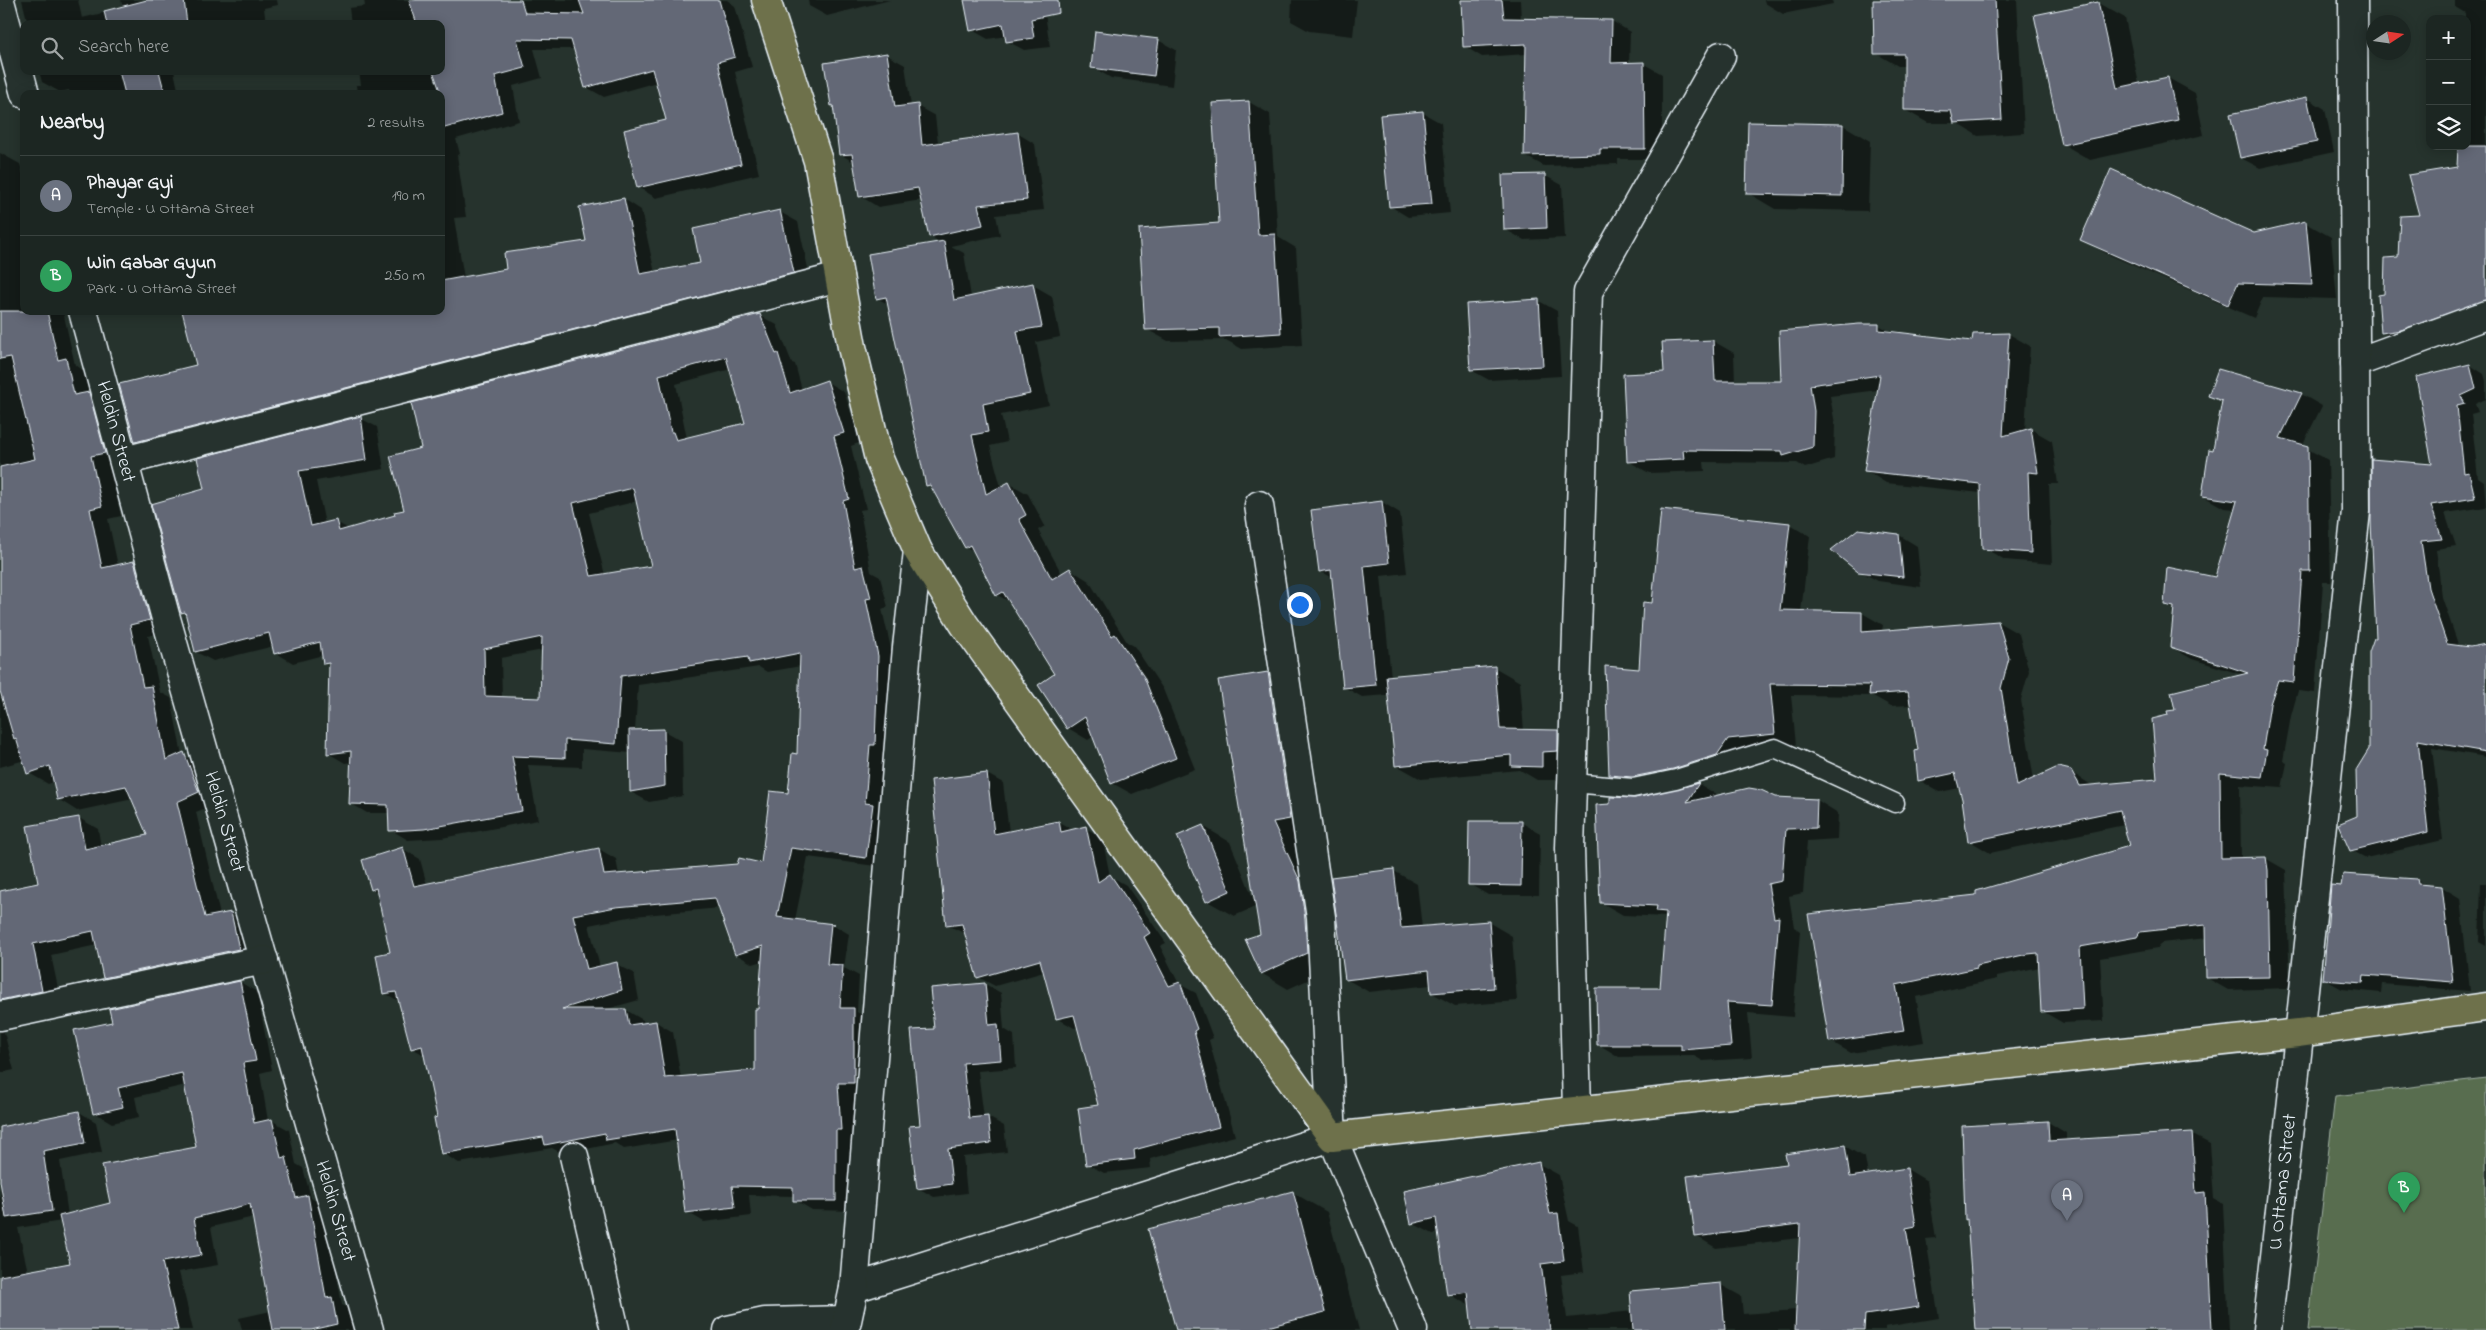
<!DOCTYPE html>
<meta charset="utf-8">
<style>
body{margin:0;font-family:"Indie Flower",sans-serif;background:#29322f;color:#f1f3f6}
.controls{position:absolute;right:15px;top:15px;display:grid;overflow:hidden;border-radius:10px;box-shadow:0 2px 12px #0003}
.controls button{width:45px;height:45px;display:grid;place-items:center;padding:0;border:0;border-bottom:1px solid #3a4340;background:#1c2622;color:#f1f3f6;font:25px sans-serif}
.compass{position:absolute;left:2366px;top:15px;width:45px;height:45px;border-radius:50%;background:#1c2622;box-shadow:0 2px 12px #0003;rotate:78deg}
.you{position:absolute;left:1299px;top:604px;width:18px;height:18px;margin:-12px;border:4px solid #fff;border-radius:50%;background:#1a73e8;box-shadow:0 0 0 8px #1a73e833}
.badge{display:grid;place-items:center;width:32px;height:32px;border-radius:50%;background:#8bbbb9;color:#fff;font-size:16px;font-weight:700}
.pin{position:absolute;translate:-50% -41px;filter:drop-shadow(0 1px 2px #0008)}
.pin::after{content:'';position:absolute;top:26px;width:18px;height:15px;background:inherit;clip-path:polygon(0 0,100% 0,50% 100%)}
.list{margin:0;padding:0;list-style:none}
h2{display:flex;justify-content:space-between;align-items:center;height:65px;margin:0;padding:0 20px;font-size:21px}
h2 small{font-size:16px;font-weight:400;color:#a0a5a5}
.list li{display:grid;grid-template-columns:32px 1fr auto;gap:15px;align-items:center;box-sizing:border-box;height:80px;padding:0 20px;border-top:1px solid #3a4340}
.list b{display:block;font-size:19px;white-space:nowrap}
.list p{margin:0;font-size:16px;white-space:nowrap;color:#a0a5a5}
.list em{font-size:16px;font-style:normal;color:#a0a5a5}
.icon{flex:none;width:28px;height:28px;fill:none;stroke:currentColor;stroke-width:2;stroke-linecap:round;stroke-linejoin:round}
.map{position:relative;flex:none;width:2486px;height:1330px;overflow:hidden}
.search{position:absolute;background:#1c2622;box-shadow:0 2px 12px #0003;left:20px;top:20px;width:425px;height:55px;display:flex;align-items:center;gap:12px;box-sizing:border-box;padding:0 18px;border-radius:10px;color:#a0a5a5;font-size:19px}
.panel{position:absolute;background:#1c2622;box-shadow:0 2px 12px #0003;left:20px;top:90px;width:425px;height:225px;border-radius:10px}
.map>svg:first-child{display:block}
</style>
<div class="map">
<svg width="2486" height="1330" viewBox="0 0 2486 1330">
<rect width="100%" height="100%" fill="#26332d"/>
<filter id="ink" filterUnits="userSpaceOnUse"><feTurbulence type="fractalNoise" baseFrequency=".02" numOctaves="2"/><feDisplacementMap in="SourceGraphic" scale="10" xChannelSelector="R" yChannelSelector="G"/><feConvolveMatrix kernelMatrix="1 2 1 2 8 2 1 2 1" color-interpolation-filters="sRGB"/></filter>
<g filter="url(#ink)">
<path fill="#596d50" stroke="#a0afa4" d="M2486,1078V1330H2308L2335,1096Z"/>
<path fill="#0007" fill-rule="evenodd" d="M22,0H78L82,18L123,8L121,0H277L278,5L264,8L266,24H28Z
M364,0H727L735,6L752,67L735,72L759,174L656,198L638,187L667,121L657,82L604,97L586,87L575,49H534L542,78L513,86L519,121L456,139L460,154L457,155L466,217L454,218L464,278L507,270L588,242L624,199L641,210L655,273L702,264L780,212L798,222L811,282L154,452L136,441L197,366L441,311V94H357L356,85H361L359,71H441V24H351L349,8L365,6Z
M808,0H890L827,16L809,6Z
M966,0H1043L1050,47L1024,50L1007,41L1006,36L988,39L972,30Z
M1292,0H1357L1353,36L1309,31L1291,21Z
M1462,0H1520L1521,20L1612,21L1630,32L1629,64H1644L1662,74V159H1618V164L1544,166L1525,156L1527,54L1482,57L1464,46Z
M1764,0H1832L1833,4L1783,14L1765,3Z
M1875,0H2017L2024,133L1978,136L1957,123H1928L1905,110V66H1898L1875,53Z
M2455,0H2486V320L2406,346L2382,332L2385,295L2399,258L2421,217L2459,168L2467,146V19H2465V13L2455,7Z
M2098,3L2125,18L2139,84L2168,78L2195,93L2204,135L2090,160L2063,144Z
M1158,40L1176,50L1172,86L1111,78L1092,67Z
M887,55L905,65L911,106H917L935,116L939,151L1017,133L1035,144L1044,210L996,215L1000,235L951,246L964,253L971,297L1033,285L1052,296L1060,337L1036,342L1049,405L1001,415L1007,442L990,446L1001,487L1009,483L1028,494L1045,526L1038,530L1062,574L1070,569L1089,581L1127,642L1134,646L1163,689L1195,769L1132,794L1112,783L1094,736L1088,740L1068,728L1040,685L1056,674L1010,602L997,595L975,552L966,547L934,489L927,485L889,305L877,298L941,243L930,236L922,200L878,207L860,196L855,163L840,154L835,107L832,105Z
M39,71H174L179,94H70L69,90L60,92L42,82Z
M2307,98L2325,109L2334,152L2260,168L2241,158Z
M1249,102L1270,114L1278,237L1296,248L1302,345L1242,349L1226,340L1168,341L1146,329L1220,224Z
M1423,113L1441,123L1450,213L1408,217L1390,206Z
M1843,125L1870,141L1868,211L1775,209L1748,193Z
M0,153L20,164L24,178V311H63L75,365L85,371L90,394L108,404L124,464L110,467L121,516L108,519L118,566L134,562L153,574L169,631L148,636L160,692L171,698L182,755L203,765L218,803L196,812L220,915L231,913L250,924L257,960L123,988L104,977L97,945L51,955L61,1002L2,1014L4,1032L14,1070L0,1073V892L39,884L79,818L98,829L101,847L149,836L133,799L77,811L58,799L54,782L48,784L29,773L25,760L0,767Z
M1544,175L1562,185L1565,238L1524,240L1506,230Z
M2306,223L2331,237L2337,299L2263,297L2254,318L2107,254L2081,239L2254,234Z
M1539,301L1557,311L1561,376L1489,380L1471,370Z
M759,315L777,325L792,363L795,364L802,390L827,382L844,392L861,442L851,446L866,509L860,510L871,572L880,577L888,607L882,609L895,666L883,867L808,857L795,920L834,925L849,934L844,968L859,976L857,1012L870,1020L871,1092H855L858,1139L853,1211L812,1210L795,1200V1196L749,1195L751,1216L704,1222L687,1212L678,1140L624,1149L615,1143L563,1154L552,1148L459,1163L442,1153L438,1118L426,1056L412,1048L400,1002L385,993L392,953L378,893L372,889L403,849L420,859L427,885L599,849L616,859L619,875L762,865L790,795L798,755L801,666L767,672L759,667L638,685L635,731H664L682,741L683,796L649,802L631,792V753L582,749V767L528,765L538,820L442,838L408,840L391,830L390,813H367L350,803L352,762L345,763L328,753L330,666L324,663L323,655L293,663L276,653L274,646L213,661L196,652L187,615L182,612L205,489L360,418L377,427L384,469L316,481L325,524L336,522L349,529L396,516L405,511L422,449ZM731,369L746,424L687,439L676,384ZM638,501L653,568L605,575L589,513ZM543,650L541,699L502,698L501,658ZM720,908L736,954L753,964L763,961L756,1071L681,1078L673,1032L656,1022L644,1024L643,1020L626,1010L607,1009L639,1000L634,973L616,964L600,967L589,925L634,916Z
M1879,325L1891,332L1973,342L2009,334L2030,346L2025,431L2031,429L2052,441L2058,484H2049L2052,564L2005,560L1984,548L1981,493L1886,483L1865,470L1878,390L1830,396L1835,424L1834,459L1805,468L1797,463L1704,462L1705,471L1649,473L1628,461L1665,373L1713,341L1734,353L1735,383H1782L1780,332Z
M2470,365L2484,374L2486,381V399L2475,404L2478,412L2471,414L2478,478L2484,482L2486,507L2445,513L2456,546L2436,549L2442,597L2459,647L2470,649L2486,645V757L2432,748L2443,840L2366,858L2351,850L2371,750L2377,640L2433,465Z
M2219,370L2301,394L2322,406L2302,446L2328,460L2331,582H2323L2315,693L2298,691L2291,716L2283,761L2287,763L2282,788L2240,785L2241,859L2265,858L2286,870L2290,988L2228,990L2207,978V938L2161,943L2158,948L2100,958L2104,1021L2063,1023L2042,1011L2040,967L1997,976V979L1916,997L1924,1042L1851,1053L1830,1041L1978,896L2131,847L2124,825L1990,853L1970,841L1960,788L1940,792L1919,780L1920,751L1912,705L1891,706L1873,696L1791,695L1796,745L1749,750L1631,787L1610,775L1640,670L1653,604L1789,524L1810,536L1801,612L1862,613L1883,625L1882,631L1998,622L2019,634L2029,671L2021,700L2034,780L2071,772L2093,786L2159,780L2169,716L2243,675L2192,659L2171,647L2175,610L2165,604L2216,578L2236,509L2224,508L2203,496L2214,452L2223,403L2210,396ZM2075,780H2078L2084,791L2082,792Z
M1382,502L1400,513L1407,573L1381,576L1391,677L1494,667L1520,682L1524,731H1558L1583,746L1566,780H1537L1520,770L1421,779L1396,765L1389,695L1362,697L1344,687L1333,578L1320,571Z
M1899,535L1917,546L1921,587L1878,581L1859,571Z
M1268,673L1295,688L1334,968L1288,989L1261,973L1262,935L1257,906L1234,916L1207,901L1203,826L1230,842L1256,905Z
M987,774L1003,783L1009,832L1059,822L1073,830L1085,828L1102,837L1110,876L1126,885L1166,943L1160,946L1179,984L1196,993L1213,1038L1209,1040L1235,1136L1150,1159L1151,1168L1104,1173L1087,1164L1100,1106L1078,1027L1074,1028L1057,1018L1044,972L995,986L978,977L966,934L947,925Z
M1699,784L1719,796L1817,800L1838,813L1837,839L1807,841L1803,893L1789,896L1794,927L1800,931L1793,1017L1748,1013L1752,1058L1703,1061L1694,1056L1619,1057L1598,1044L1662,989L1667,917L1623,915L1602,903L1635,800Z
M1522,823L1540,833L1539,895H1488L1469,884Z
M1394,871L1417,884L1422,928L1488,922L1512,936L1517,1001L1455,1006L1432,993L1431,985L1369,992L1346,979Z
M2416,880L2427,886L2442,887L2460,898L2470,991L2382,984L2381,993L2342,989L2324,979L2342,888Z
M2481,884H2486V946L2479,942Z
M240,982L257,992L272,1070L260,1073L268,1121L271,1120L289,1130L296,1164L303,1168L311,1198L325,1207L342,1305L349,1308L353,1330H242L239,1318L271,1311L254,1217L211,1227L218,1265L179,1272L193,1330H0V1128L79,1112L96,1122L102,1152L60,1161L68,1215L111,1204L197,1148L186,1085L135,1097L139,1117L112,1123L95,1113L114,1023ZM62,1221L72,1264L28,1272L18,1228Z
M985,984L1001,993L1004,1029L1014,1035L1016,1068L978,1071L984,1118L988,1117L1004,1126L1007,1152L963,1157L967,1193L934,1197L918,1188L921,1126L935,1030Z
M2048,1122L2066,1133V1141L2191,1134L2210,1144L2214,1199L2223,1204L2229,1330H1976L1968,1220L1966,1219Z
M1845,1146L1865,1158L1868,1175L1907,1169L1927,1181L1936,1238L1926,1239L1939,1318L1885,1327V1330H1473L1470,1306L1448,1294L1440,1233L1433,1234L1412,1223L1539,1164L1559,1175L1569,1221L1578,1226L1584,1272L1561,1275L1567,1318L1633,1311L1721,1285L1741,1296L1743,1314L1797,1310L1800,1238L1716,1248L1696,1236L1788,1165Z
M1292,1192L1327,1212L1359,1330H1177Z"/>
<path fill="#646876" stroke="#e8f1f8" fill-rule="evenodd" d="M147,0H184L187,24H107L104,11Z
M409,0H521L525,13L584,14L579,0H719L735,57L718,62L741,164L637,188L624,130L666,120L652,69L585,88L571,40L517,39L525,68L495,76L502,112L441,129V94L433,71H441V24H417Z
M964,0H1058L1059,13L1031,19L1034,38L1006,42L1003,24L970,31Z
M1461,0H1502L1504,18L1612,20L1611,63L1644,62L1645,149H1600V154L1524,156L1526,44L1463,47Z
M1873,0H1995L2002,120L1954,123L1951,111L1904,110V54H1874Z
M2098,2L2117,88L2168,77L2178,120L2062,145L2034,15Z
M1095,31L1159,39L1154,76L1091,68Z
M887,53L895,107L918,104L922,145L1018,132L1027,200L978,205L983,225L929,237L918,188L859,197L852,154L839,155L833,105L831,106L824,63Z
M119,71H159L165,94H125Z
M2307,97L2317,142L2240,158L2230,114Z
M1249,101L1258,235L1275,234L1281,333L1219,337V328L1145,330L1139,229L1219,223L1212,103Z
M1423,111L1432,204L1389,207L1380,115Z
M1748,122L1843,124L1842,196L1746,194Z
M2458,146H2486V300L2401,330L2381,333L2378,295L2384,294L2385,258L2398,257L2400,216L2419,215L2408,175L2457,167Z
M2111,169L2254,233L2306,221L2312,285L2238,283L2228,305L2080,240Z
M1545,174L1547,228L1504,230L1502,175Z
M624,198L640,274L700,263L693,229L780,210L794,273L135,442L119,384L196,365L182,311H441V281L506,269L504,253L586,241L579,207Z
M944,241L954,300L1033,283L1042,327L1017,331L1030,394L983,404L988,432L972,435L986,494L1009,482L1026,515L1019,519L1052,579L1070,568L1112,636L1115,634L1144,677L1176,758L1111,784L1085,717L1067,729L1038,685L1054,674L1003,592L996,596L970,545L965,548L930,485L926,486L886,297L876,299L868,254Z
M1539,299L1543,366L1470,370L1466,304Z
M0,311H47L58,360L66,358L74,395L89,392L105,453L91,456L102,506L90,509L102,568L134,561L150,620L130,625L143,687L152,686L166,760L184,752L199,792L177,802L205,917L231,912L239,949L103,978L93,931L33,944L42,991L0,1000V891L38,883L27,826L79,817L85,849L147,835L126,786L57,800L50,766L27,774L16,738L14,739L0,691V467L35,459L11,357L0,359Z
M760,314L776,354L778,353L790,393L827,380L844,433L834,436L849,499L843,501L855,568L863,566L871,598L866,599L878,656L875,745H870L865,803L873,804L866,858L791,848L777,917L834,924H831L827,964L843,965L840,1008H854V1083H838L841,1130H836V1201H793V1187L732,1186L735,1207L685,1213L675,1129L606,1140L605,1133L545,1145L543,1137L441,1154L434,1118L437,1117L422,1046L411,1049L396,992L383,994L376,955L390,952L376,888L371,890L362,860L403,847L414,886L599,848L604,875L737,864L739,858L761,863L770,791L788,793L792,753L797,754L800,653L749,663L748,657L621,676L616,744L565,740V758L512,756L522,811L424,829L389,831L388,805L349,804L351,751L327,754L329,663L323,664L320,642L274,654L269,633L195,652L185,612L181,613L151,504L204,489L197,458L361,416L367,460L299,471L311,526L336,520L339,531L395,515L394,512L404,510L390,456L421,448L411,403ZM726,357L745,423L676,440L673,432H671L659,375ZM633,488L651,566L591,576L573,503ZM542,637L540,698L485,696L484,649ZM715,898L735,955L763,946L758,1009H755V1070L665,1078L656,1021L629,1025L626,1009H562L622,990L617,962L587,969L573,915L616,907Z
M1859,324H1879V330L1972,341L1973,334L2009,333L2003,436L2031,428L2038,473L2028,472L2031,553L1982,549L1980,484L1864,471L1880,375L1810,385L1814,411L1813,447L1783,456L1782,451L1683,450L1684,459L1627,462L1623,374L1664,372L1662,342L1713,340L1715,381H1781L1779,331Z
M2470,364L2476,389L2461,396L2465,404L2457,406L2464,473L2469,472L2475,498L2431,505L2442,539L2421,541L2428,588L2447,644L2470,647L2486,644V752L2418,740L2428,832L2350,851L2338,824L2357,816L2356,770L2369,749V652L2374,638H2376L2371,521V459L2432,464L2416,377Z
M2218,369L2302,393L2280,438L2308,446L2310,571H2302L2294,682L2278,680L2270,704L2263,749L2267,750L2262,777L2220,773L2221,858L2266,857L2268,870L2270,977L2206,978L2205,925L2140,932L2137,937L2080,947L2083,1009L2041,1012L2038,953L2028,954L1977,965V968L1896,985L1904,1031L1829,1042L1808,914L1976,895V891L2129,846L2120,810L1968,842L1962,799L1955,773L1918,781L1915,751L1918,750L1908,692L1869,695L1870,685L1770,684L1775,734L1728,739L1717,755L1673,769L1632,777L1609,775L1605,666L1639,669L1643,602L1652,603L1661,509L1790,523L1780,610L1862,612V632L1998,621L2009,658L2001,688L2017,786L2058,767L2071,770L2080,786L2157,779L2152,719L2168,715L2167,711L2175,710L2171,692L2248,673L2170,647L2174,607L2164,605L2167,567L2215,577L2237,501L2202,496L2209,449L2213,450L2222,401L2208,396Z
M1382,501L1389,563L1364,566L1376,685L1343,688L1331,570L1319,572L1311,510Z
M1858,529L1899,534L1903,577L1858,572L1831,550Z
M1495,666L1500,729L1558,730V751L1542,752V767L1511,766V755L1395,766L1386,676Z
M1268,672L1290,819L1273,822L1300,881L1305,919L1307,953L1261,974L1245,939L1260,934L1218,680Z
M664,729L665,786L630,792L629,730Z
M987,773L994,834L1059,821L1061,832L1086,826L1098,882L1110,874L1150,933L1144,937L1169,986L1180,982L1197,1029L1194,1031L1219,1127L1134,1150L1135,1159L1086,1165L1078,1108L1098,1105L1074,1015L1056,1019L1040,960L977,978L962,924L946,926L931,780Z
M1699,783L1687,802L1749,788L1761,790L1776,797L1817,799L1816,828L1786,829L1782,881L1768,884L1774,918L1779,917L1772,1005L1727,1002L1731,1046L1681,1050V1045H1597L1596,988H1660L1666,912L1656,911L1657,906L1600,903L1596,805L1610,804V797L1635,798Z
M1469,821H1522L1521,886L1468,885Z
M1203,825L1230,891L1206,902L1177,836Z
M1394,869L1401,928L1489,921L1494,988L1431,993L1429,970L1345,980L1331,877Z
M2343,874L2417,879L2418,884L2442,886L2453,982L2364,975L2363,983L2323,980L2331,885L2341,886Z
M240,981L256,1061L243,1063L254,1123L272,1119L281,1158L286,1157L296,1198L308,1195L326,1298L332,1297L337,1324L311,1330H273L250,1204L194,1218L201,1255L162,1262L178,1330H0V1276L70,1263L59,1216L110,1203L102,1165L196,1147L182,1073L118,1088L123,1107L93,1114L74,1030L112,1022L109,1009Z
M985,983L989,1025L998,1024L1001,1060L963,1063L969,1118L988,1116L991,1143L948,1149L952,1184L917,1189L909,1126L920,1125L911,1030L934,1029L930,988Z
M79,1111L85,1143L43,1151L52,1211L6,1218L0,1181V1127Z
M2048,1121L2049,1141L2192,1132L2196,1193L2205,1192L2212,1330H1975L1967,1219L1965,1220L1962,1126Z
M1845,1145L1850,1177L1907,1168L1916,1226L1906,1228L1919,1307L1865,1315L1864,1330H1795L1800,1224L1695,1237L1687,1176L1787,1164L1785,1154Z
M1539,1162L1550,1214L1558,1213L1564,1261L1541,1264L1550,1330H1472L1468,1292L1447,1295L1436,1218L1411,1224L1404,1191Z
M1293,1191L1325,1312L1256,1330H1176L1148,1229Z
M1721,1283L1725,1330H1633L1630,1291Z"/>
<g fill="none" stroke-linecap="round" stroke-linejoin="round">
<defs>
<path id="service" d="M1571,783L1633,788L1676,779L1775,748L1895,803"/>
<g id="minor">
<path d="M0,1L25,94"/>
<path id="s1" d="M83,311L165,615L369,1330"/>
<path d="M2355,363L2486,315"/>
<path d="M124,461L839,277"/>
<path d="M1259,505L1321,917L1332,1137L1413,1330"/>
<path d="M0,1016L264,960"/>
<path d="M1577,1110L1570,848L1588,292L1721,56"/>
<path d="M574,1156L615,1330"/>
<path d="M854,1288L1332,1137"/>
<path d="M728,1330L765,1322L846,1320"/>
<path d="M845,1330L854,1288L907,647L918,551"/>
<path id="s2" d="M2267,1330L2356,511L2353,0"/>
</g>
<path id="primary" d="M766,0L818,161L852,347L879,459L918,551L964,624L1332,1137L2299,1033L2486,1007"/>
</defs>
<use href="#service" stroke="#e8f1f8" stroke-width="21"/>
<use href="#minor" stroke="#e8f1f8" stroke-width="31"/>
<use href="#primary" stroke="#e8f1f8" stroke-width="31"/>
<use href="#service" stroke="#26332d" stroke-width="18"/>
<use href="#minor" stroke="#26332d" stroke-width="28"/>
<use href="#primary" stroke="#6e714b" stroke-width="28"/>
</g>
</g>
<g text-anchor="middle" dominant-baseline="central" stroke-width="5" stroke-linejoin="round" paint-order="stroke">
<g font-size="20" fill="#e8f1f8" stroke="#26332d">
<text stroke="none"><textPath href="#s1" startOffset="125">Heldin Street</textPath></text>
<text stroke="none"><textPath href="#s1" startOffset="530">Heldin Street</textPath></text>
<text stroke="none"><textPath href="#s2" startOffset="149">U Ottama Street</textPath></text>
<text stroke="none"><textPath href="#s1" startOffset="935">Heldin Street</textPath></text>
</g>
</g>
</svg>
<div class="controls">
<button>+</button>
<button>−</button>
<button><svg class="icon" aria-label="layers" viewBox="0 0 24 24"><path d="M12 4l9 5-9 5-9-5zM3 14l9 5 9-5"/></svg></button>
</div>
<svg class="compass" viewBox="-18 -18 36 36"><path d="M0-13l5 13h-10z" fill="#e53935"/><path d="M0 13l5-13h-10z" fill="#a0a5a5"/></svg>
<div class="you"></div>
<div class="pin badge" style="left:2067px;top:1221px;background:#6b7280">A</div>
<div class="pin badge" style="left:2404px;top:1213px;background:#2e9e5b">B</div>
<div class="search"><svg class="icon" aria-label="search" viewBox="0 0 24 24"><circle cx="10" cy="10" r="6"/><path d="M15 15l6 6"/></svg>Search here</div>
<section class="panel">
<h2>Nearby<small>2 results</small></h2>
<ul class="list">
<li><span class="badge" style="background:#6b7280">A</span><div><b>Phayar Gyi</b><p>Temple · U Ottama Street</p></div><em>190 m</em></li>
<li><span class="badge" style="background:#2e9e5b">B</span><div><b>Win Gabar Gyun</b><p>Park · U Ottama Street</p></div><em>250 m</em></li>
</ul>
</section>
</div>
